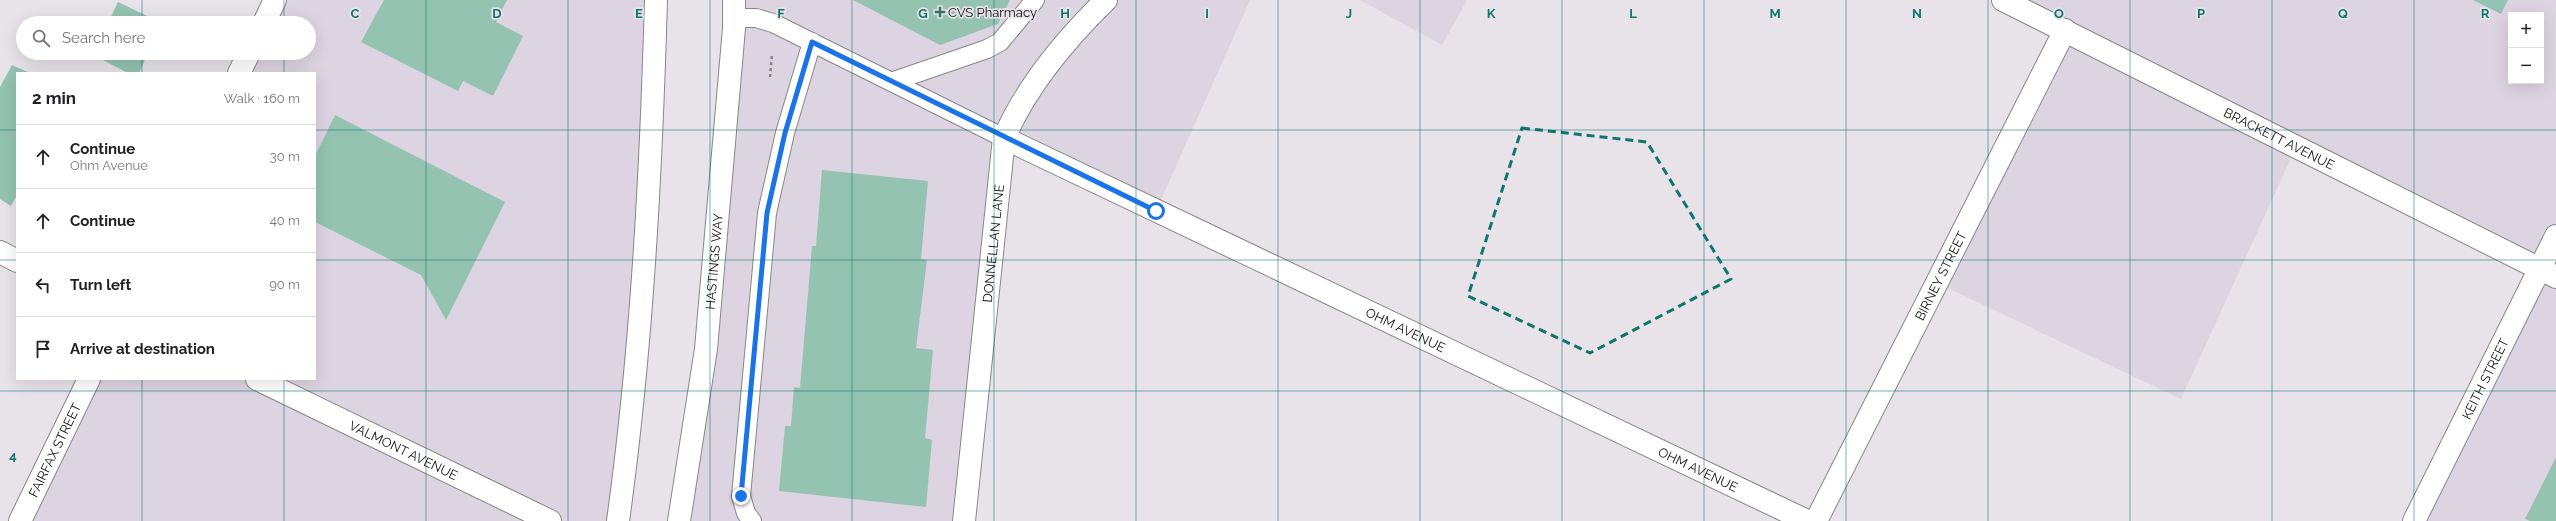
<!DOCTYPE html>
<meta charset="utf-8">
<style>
body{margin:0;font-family:Raleway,sans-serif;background:#f2f2f2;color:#202124}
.controls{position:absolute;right:12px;top:12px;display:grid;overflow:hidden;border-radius:0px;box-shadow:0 4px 16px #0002}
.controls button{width:36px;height:36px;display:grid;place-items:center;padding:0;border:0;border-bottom:1px solid #e0e0e0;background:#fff;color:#202124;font:20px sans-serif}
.stop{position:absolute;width:12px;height:12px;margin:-9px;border:3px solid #1a73e8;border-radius:50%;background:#fff}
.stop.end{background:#1a73e8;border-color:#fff;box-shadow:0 1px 4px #0008}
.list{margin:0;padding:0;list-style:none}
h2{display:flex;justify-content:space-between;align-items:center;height:52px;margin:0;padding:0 16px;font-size:17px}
h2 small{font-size:13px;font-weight:400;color:#757577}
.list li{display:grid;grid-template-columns:26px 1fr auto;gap:12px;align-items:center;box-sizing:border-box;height:64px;padding:0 16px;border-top:1px solid #e0e0e0}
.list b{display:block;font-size:15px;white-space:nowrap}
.list p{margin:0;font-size:13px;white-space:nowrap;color:#757577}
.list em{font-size:13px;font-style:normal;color:#757577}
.icon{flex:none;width:22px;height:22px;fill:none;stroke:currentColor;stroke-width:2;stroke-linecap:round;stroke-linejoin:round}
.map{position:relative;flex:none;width:2556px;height:521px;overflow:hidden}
.search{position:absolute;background:#fff;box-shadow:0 4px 16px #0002;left:16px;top:16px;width:300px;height:44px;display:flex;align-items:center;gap:10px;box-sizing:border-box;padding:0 14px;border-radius:22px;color:#757577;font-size:15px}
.panel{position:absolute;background:#fff;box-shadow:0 4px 16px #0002;left:16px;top:72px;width:300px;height:308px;border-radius:0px}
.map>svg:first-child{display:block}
</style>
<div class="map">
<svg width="2556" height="521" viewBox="0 0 2556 521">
<rect width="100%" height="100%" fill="#e7e3e9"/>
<path fill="#dcd4e0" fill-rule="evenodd" d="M275,0H656L618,521H20L89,379H315V73H239L249,53H309V23H264Z
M733,0H1250L1156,211L1004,138L964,521H679Z
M1360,0H1467L1442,45Z
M2003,0H2556V521H2415L2539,268L2296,147L2181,399L1937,283L2064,31ZM2511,15H2541V81H2511Z"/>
<path fill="#94c3b1" d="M384,0H507L496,22L523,36L493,96L463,81L458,91L361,42Z
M853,0H1010L998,24L940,45Z
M2473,0H2508L2501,14Z
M118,2L162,23H108Z
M94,53H148L139,73H128L93,55Z
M12,65L30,73H17V195L11,206L0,199V87Z
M335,115L505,202L446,320L421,275L315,222V156Z
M822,170L928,181L921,259L927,260L916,348L933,350L925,438L932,440L926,507L779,491L785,426H791L794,387L800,388L812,246H816Z
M2556,457V521H2530L2525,519Z"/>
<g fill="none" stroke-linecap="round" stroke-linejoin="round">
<defs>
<path id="lane" d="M735,18H756L773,23L1004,138
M891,82L987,49L1000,42L1035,0
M752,521L746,513L741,496L767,213L785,133L812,42"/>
<g id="street">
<path id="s1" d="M1004,138L1807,521"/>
<path d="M0,252L17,261"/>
<path id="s2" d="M257,379L550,521"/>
<path id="s3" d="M964,521L1004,138C1027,85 1065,40 1106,0"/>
<path id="s4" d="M1816,521L2065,30"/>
<path id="s5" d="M2414,521L2556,236"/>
</g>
<g id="secondary">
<path id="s6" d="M2003,0L2556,277"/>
<path d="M264,23L275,0"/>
<path d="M239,73L249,53"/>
<path id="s7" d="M20,521L89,379"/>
</g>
<g id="primary">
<path d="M618,521C642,348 651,174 656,0"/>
<path id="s8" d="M679,521L706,349L734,28V0"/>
</g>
</defs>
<use href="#lane" stroke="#89868b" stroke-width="20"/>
<use href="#street" stroke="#89868b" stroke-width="24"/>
<use href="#secondary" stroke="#89868b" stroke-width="24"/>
<use href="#primary" stroke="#89868b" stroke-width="24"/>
<path stroke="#878488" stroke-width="2.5" stroke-dasharray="3 3" stroke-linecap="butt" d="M770,77L772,54"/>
<use href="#lane" stroke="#fff" stroke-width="18"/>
<use href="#street" stroke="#fff" stroke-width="22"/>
<use href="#secondary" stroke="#fff" stroke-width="22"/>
<use href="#primary" stroke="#fff" stroke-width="22"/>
</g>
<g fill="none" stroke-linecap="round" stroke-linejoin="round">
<path stroke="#1a73e8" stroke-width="5" d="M741,496L767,213L785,133L812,42L1156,211"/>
</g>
<path fill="none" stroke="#0f766e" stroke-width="3" stroke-dasharray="8 5" stroke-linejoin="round" d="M1522,128L1647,142L1731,279L1590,353L1468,296Z"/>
<path fill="none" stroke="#0f766e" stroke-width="1" stroke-opacity="0.55" d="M142,0V23M284,0V23M426,0V521M568,0V521M710,0V521M852,0V521M994,0V521M1136,0V521M1278,0V521M1420,0V521M1562,0V521M1704,0V521M1846,0V521M1988,0V521M2130,0V521M2272,0V521M2414,0V521M142,53V73M284,53V73M0,130H17M315,130H2556M0,260H17M315,260H2556M142,379V521M284,379V521M0,391H2556"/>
<path fill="#387561" stroke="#e7e3e9" stroke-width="1.5" d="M938 6h4v4h4v4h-4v4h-4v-4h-4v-4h4z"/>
<g text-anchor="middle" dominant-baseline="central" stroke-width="3.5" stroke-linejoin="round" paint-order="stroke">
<g font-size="13" fill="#121113" stroke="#e7e3e9" text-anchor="start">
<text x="948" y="12">CVS Pharmacy</text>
</g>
<g font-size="13" fill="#121113" stroke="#e7e3e9">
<text stroke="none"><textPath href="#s6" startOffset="309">BRACKETT AVENUE</textPath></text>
<text stroke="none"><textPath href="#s3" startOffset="279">DONNELLAN LANE</textPath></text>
<text stroke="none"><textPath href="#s8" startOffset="262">HASTINGS WAY</textPath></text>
<text stroke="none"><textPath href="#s4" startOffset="275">BIRNEY STREET</textPath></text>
<text stroke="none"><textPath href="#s1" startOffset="445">OHM AVENUE</textPath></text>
<text stroke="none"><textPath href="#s5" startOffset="159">KEITH STREET</textPath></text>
<text stroke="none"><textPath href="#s7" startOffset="79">FAIRFAX STREET</textPath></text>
<text stroke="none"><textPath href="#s2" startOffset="163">VALMONT AVENUE</textPath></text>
<text stroke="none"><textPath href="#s1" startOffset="769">OHM AVENUE</textPath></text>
</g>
</g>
<g font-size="13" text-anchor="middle" font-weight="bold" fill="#0f766e" stroke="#e7e3e9" stroke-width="3.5" stroke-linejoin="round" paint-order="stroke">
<text x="355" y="18">C</text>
<text x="497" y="18">D</text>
<text x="639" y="18">E</text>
<text x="781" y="18">F</text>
<text x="923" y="18">G</text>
<text x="1065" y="18">H</text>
<text x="1207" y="18">I</text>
<text x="1349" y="18">J</text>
<text x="1491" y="18">K</text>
<text x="1633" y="18">L</text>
<text x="1775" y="18">M</text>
<text x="1917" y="18">N</text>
<text x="2059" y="18">O</text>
<text x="2201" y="18">P</text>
<text x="2343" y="18">Q</text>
<text x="2485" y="18">R</text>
<text x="13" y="460">4</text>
</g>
</svg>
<div class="controls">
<button>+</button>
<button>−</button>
</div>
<div class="stop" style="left:1156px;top:211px"></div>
<div class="stop end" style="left:741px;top:496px"></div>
<div class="search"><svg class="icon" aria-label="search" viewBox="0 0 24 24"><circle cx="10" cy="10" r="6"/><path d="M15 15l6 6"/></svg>Search here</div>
<section class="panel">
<h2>2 min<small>Walk · 160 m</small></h2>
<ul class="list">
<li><svg class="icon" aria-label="ahead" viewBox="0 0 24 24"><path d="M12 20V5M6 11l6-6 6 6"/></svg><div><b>Continue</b><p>Ohm Avenue</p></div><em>30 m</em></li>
<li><svg class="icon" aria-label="ahead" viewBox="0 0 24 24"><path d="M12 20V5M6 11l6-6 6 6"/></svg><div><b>Continue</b></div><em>40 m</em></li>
<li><svg class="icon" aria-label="left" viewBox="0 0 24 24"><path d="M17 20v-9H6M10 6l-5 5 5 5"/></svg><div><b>Turn left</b></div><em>90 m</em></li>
<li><svg class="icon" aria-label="arrive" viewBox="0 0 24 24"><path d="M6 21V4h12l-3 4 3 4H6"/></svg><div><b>Arrive at destination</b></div></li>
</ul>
</section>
</div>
